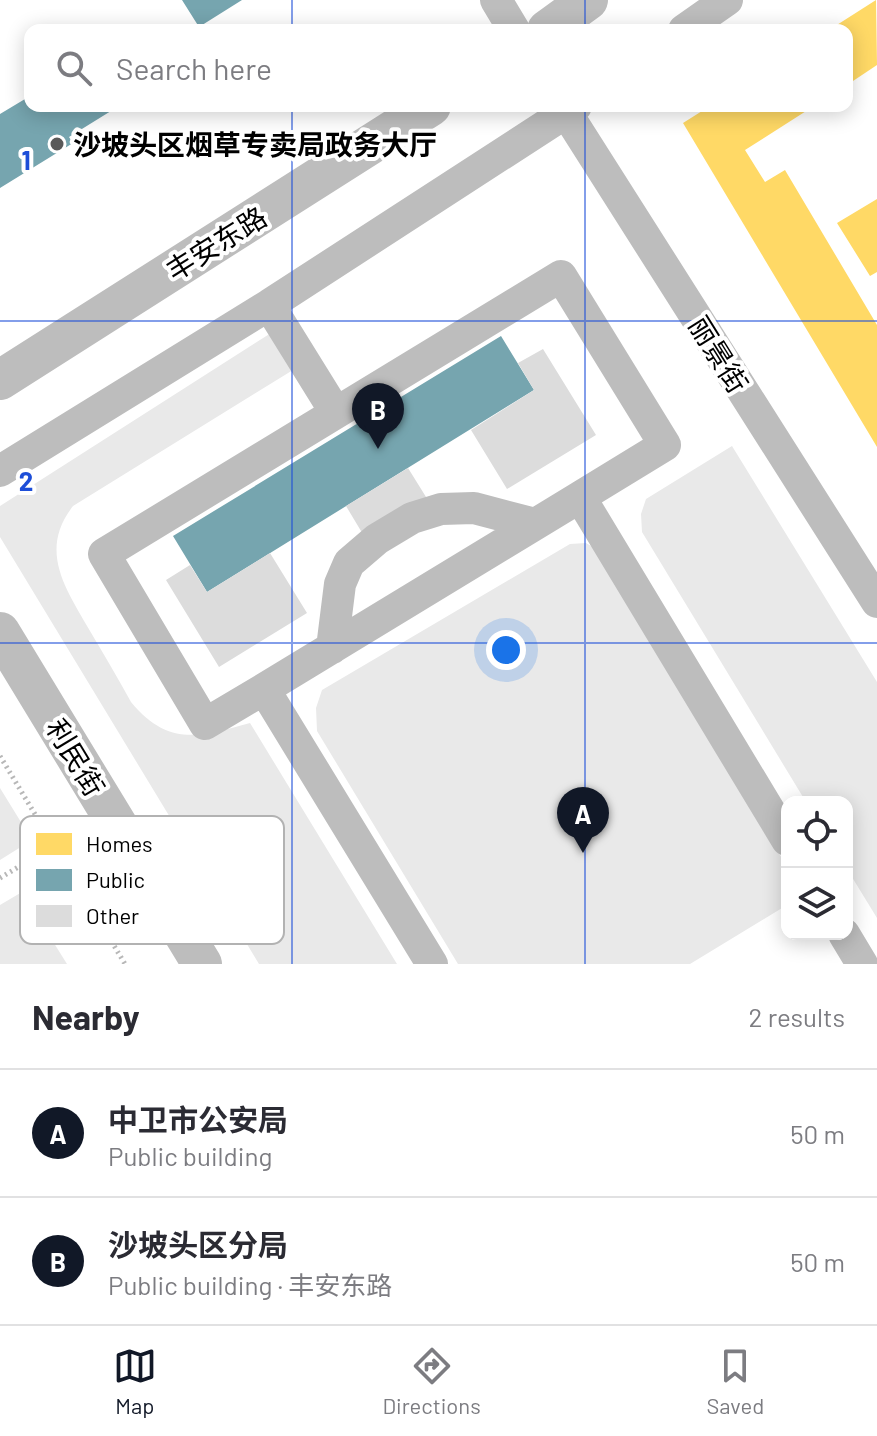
<!DOCTYPE html>
<meta charset="utf-8">
<style>
body{margin:0;font-family:Barlow,"Noto Sans SC",sans-serif;background:#f2f2f3;color:#2b2b33}
.controls{position:absolute;right:24px;bottom:24px;display:grid;overflow:hidden;border-radius:16px;box-shadow:0 4px 20px #0003}
.controls button{width:72px;height:72px;display:grid;place-items:center;padding:0;border:0;border-bottom:2px solid #e1e1e2;background:#fff;color:#2b2b33;font:40px sans-serif}
.you{position:absolute;left:506px;top:650px;width:28px;height:28px;margin:-20px;border:6px solid #fff;border-radius:50%;background:#1a73e8;box-shadow:0 0 0 12px #1a73e833}
.badge{display:grid;place-items:center;width:52px;height:52px;border-radius:50%;background:#111827;color:#fff;font-size:26px;font-weight:700}
.pin{position:absolute;translate:-50% -66px;filter:drop-shadow(0 2px 4px #0008)}
.pin::after{content:'';position:absolute;top:42px;width:28px;height:24px;background:inherit;clip-path:polygon(0 0,100% 0,50% 100%)}
.list{margin:0;padding:0;list-style:none}
h2{display:flex;justify-content:space-between;align-items:center;height:104px;margin:0;padding:0 32px;font-size:34px}
h2 small{font-size:26px;font-weight:400;color:#7c7c81}
.list li{display:grid;grid-template-columns:52px 1fr auto;gap:24px;align-items:center;box-sizing:border-box;height:128px;padding:0 32px;border-top:2px solid #e1e1e2}
.list b{display:block;font-size:30px;white-space:nowrap}
.list p{margin:0;font-size:26px;white-space:nowrap;color:#7c7c81}
.list em{font-size:26px;font-style:normal;color:#7c7c81}
.icon{flex:none;width:44px;height:44px;fill:none;stroke:currentColor;stroke-width:2;stroke-linecap:round;stroke-linejoin:round}
.map{position:relative;flex:none;width:877px;height:964px;overflow:hidden}
.search{position:absolute;background:#fff;box-shadow:0 4px 20px #0003;left:24px;right:24px;top:24px;height:88px;display:flex;align-items:center;gap:20px;box-sizing:border-box;padding:0 28px;border-radius:16px;color:#7c7c81;font-size:30px}
.sheet{height:360px;background:#fff}
nav{display:flex;justify-content:space-around;align-items:center;box-sizing:border-box;height:112px;border-top:2px solid #e1e1e2;background:#fff;font-size:22px;color:#7c7c81}
nav a{display:grid;justify-items:center;gap:4px}
nav .on{color:#111827}
.map>svg:first-child{display:block}
</style>
<div class="map">
<svg width="877" height="964" viewBox="0 0 877 964">
<rect width="100%" height="100%" fill="#fff"/>
<path fill="#e9e9e9" d="M271,333L293,370L73,506C38,551 66,589 90,631C104,655 118,678 131,702C168,747 200,737 250,723L397,964H259L0,537V506Z
M732,446L877,682V918L847,869V802H806L642,532L641,514L646,499Z
M586,543L601,552L787,867V905L690,964H458L317,731L316,708L322,690L570,544Z
M0,788L32,840L0,860Z
M22,892L67,964H0V905Z"/>
<path fill="#ffd966" d="M876,0L877,65L847,85V30H829Z
M710,106H814L745,150L765,182L785,170L877,325V447L683,123Z
M877,199V272L870,276L837,223Z"/>
<path fill="#76a5af" d="M182,0H242L199,27Z
M30,96V106H119L69,137L73,143L0,188V114Z
M501,336L534,390L207,592L173,536Z"/>
<path fill="#dcdcdc" d="M543,349L596,435L507,489L471,430L534,390L518,363Z
M408,468L436,513L373,551L346,506Z
M270,553L307,613L219,667L166,580L190,565L207,592Z"/>
<g fill="none" stroke-linecap="round" stroke-linejoin="round">
<path stroke="#b8b8b8" stroke-width="5" stroke-dasharray="2 4" stroke-linecap="butt" d="M0,756L125,964
M0,878L55,845"/>
<path stroke="#bdbdbd" stroke-width="32" d="M496,0L514,30
M684,30L727,0
M562,106L877,602
M269,305L336,413
M0,471L269,305L576,106
M332,648L340,584L349,563L377,539L412,518L441,509L474,508L535,524
M264,689L205,724L104,554L561,276L665,445L580,497
M844,934L862,964
M432,964L264,689L580,497L787,840"/>
<path stroke="#bdbdbd" stroke-width="40" d="M547,30L588,0
M0,380L431,106
M0,632L202,964"/>
</g>
<path fill="none" stroke="#1d4ed8" stroke-width="2" stroke-opacity="0.55" d="M292,0V30M585,0V30M292,106V964M585,106V964M0,321H877M0,643H877"/>
<circle fill="#595959" stroke="#fff" stroke-width="3" cx="57" cy="144" r="8"/>
<g text-anchor="middle" dominant-baseline="central" stroke-width="8" stroke-linejoin="round" paint-order="stroke">
<g font-size="28" font-weight="bold" fill="#000" stroke="#fff" text-anchor="start">
<text x="73" y="144">沙坡头区烟草专卖局政务大厅</text>
</g>
<g font-size="28" fill="#000" stroke="#fff">
<text transform="translate(216 243) rotate(-32)">丰安东路</text>
<text transform="translate(719 354) rotate(58)">丽景街</text>
<text transform="translate(76 757) rotate(59)">利民街</text>
</g>
</g>
<rect x="20" y="816" width="264" height="128" rx="12" fill="#fff" stroke="#b2b2b2" stroke-width="2"/>
<rect x="36" y="833" width="36" height="22" fill="#ffd966"/>
<rect x="36" y="869" width="36" height="22" fill="#76a5af"/>
<rect x="36" y="905" width="36" height="22" fill="#dcdcdc"/>
<g font-size="22" fill="#000">
<text x="86" y="852">Homes</text>
<text x="86" y="888">Public</text>
<text x="86" y="924">Other</text>
</g>
<g font-size="26" text-anchor="middle" font-weight="bold" fill="#1d4ed8" stroke="#fff" stroke-width="8" stroke-linejoin="round" paint-order="stroke">
<text x="26" y="170">1</text>
<text x="26" y="491">2</text>
</g>
</svg>
<div class="controls">
<button><svg class="icon" aria-label="locate" viewBox="0 0 24 24"><circle cx="12" cy="12" r="6"/><path d="M12 2v4M12 18v4M2 12h4M18 12h4"/></svg></button>
<button><svg class="icon" aria-label="layers" viewBox="0 0 24 24"><path d="M12 4l9 5-9 5-9-5zM3 14l9 5 9-5"/></svg></button>
</div>
<div class="you"></div>
<div class="pin badge" style="left:583px;top:853px">A</div>
<div class="pin badge" style="left:378px;top:449px">B</div>
<div class="search"><svg class="icon" aria-label="search" viewBox="0 0 24 24"><circle cx="10" cy="10" r="6"/><path d="M15 15l6 6"/></svg>Search here</div>
</div>
<section class="sheet">
<h2>Nearby<small>2 results</small></h2>
<ul class="list">
<li><span class="badge">A</span><div><b>中卫市公安局</b><p>Public building</p></div><em>50 m</em></li>
<li><span class="badge">B</span><div><b>沙坡头区分局</b><p>Public building · 丰安东路</p></div><em>50 m</em></li>
</ul>
</section>
<nav>
<a class="on"><svg class="icon" aria-label="map" viewBox="0 0 24 24"><path d="M3 6l6-2 6 2 6-2v14l-6 2-6-2-6 2zM9 4v14M15 6v14"/></svg>Map</a>
<a><svg class="icon" aria-label="directions" viewBox="0 0 24 24"><path d="M12 3l9 9-9 9-9-9zM9 14v-3h6M13 9l2 2-2 2"/></svg>Directions</a>
<a><svg class="icon" aria-label="saved" viewBox="0 0 24 24"><path d="M7 4h10v16l-5-4-5 4z"/></svg>Saved</a>
</nav>
